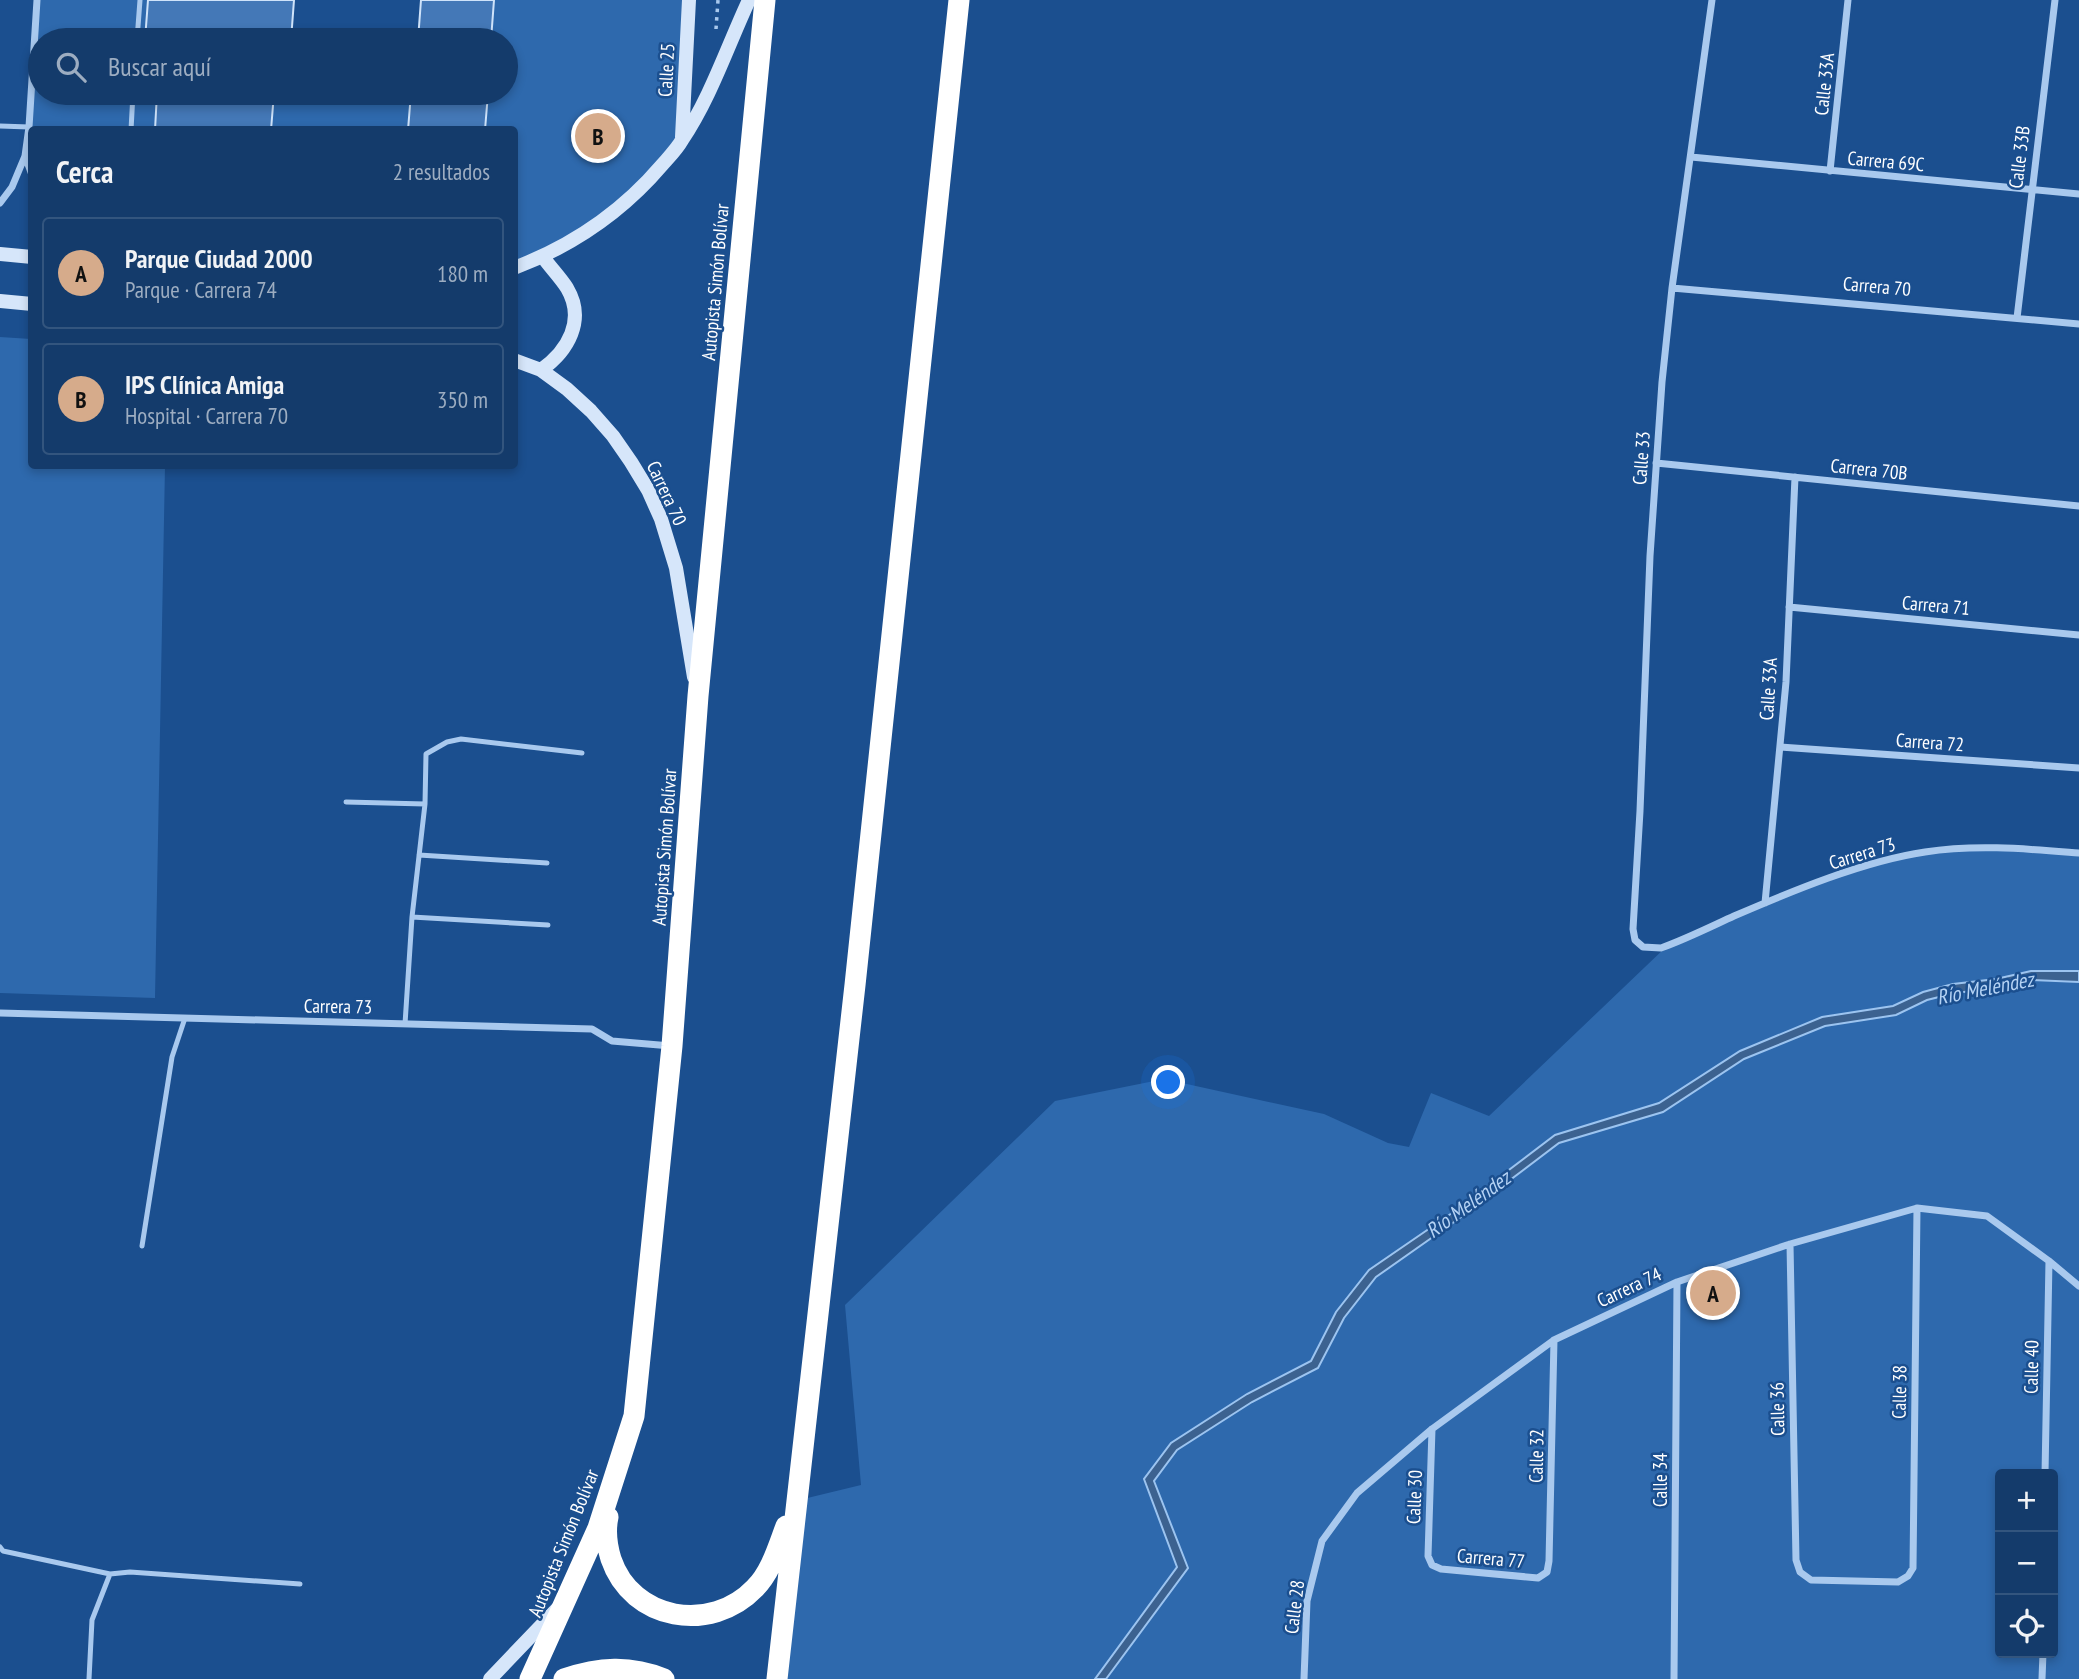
<!DOCTYPE html>
<html lang="es">
<meta charset="utf-8">
<style>
body{margin:0;font-family:"PT Sans Narrow",sans-serif;background:#1d4271;color:#f1f3f6}
.controls{position:absolute;right:21px;bottom:21px;display:grid;overflow:hidden;border-radius:7px;box-shadow:0 4px 10px #0003}
.controls button{width:63px;height:63px;display:grid;place-items:center;padding:0;border:0;border-bottom:2px solid #33557e;background:#143b6b;color:#f1f3f6;font:35px sans-serif}
.you{position:absolute;left:1169px;top:1083px;width:24px;height:24px;margin:-18px;border:5px solid #fff;border-radius:50%;background:#1a73e8;box-shadow:0 0 0 10px #1a73e833}
.badge{display:grid;place-items:center;width:46px;height:46px;border-radius:50%;background:#d6ab8b;color:#111;font-size:23px;font-weight:700}
.pin{position:absolute;translate:-50% -50%;border:4px solid #fff;box-shadow:0 2px 7px #0006}
.list{margin:0;padding:0;list-style:none}
h2{display:flex;justify-content:space-between;align-items:center;height:91px;margin:0;padding:0 28px;font-size:30px}
h2 small{font-size:23px;font-weight:400;color:#9dadc1}
.list li{display:grid;grid-template-columns:46px 1fr auto;gap:21px;align-items:center;box-sizing:border-box;height:112px;margin:0 14px 14px;padding:0 14px;border:2px solid #33557e;border-radius:7px}
.list b{display:block;font-size:26px;white-space:nowrap}
.list p{margin:0;font-size:23px;white-space:nowrap;color:#9dadc1}
.list em{font-size:23px;font-style:normal;color:#9dadc1}
.icon{flex:none;width:38px;height:38px;fill:none;stroke:currentColor;stroke-width:2;stroke-linecap:round;stroke-linejoin:round}
.map{position:relative;flex:none;width:2079px;height:1679px;overflow:hidden}
.search{position:absolute;background:#143b6b;box-shadow:0 4px 10px #0003;left:28px;top:28px;width:490px;height:77px;display:flex;align-items:center;gap:18px;box-sizing:border-box;padding:0 24px;border-radius:38px;color:#9dadc1;font-size:26px}
.panel{position:absolute;background:#143b6b;box-shadow:0 4px 10px #0003;left:28px;top:126px;width:490px;height:343px;border-radius:7px}
.map>svg:first-child{display:block}
</style>
<div class="map">
<svg width="2079" height="1679" viewBox="0 0 2079 1679">
<rect width="100%" height="100%" fill="#1b4f8f"/>
<path fill="#2e69ad" fill-rule="evenodd" d="M37,0H148L145,40H40V93H157L155,129L32,130L31,175L25,156Z
M494,0H689L682,142L594,228L515,268L514,130H485L488,93H506V40H491Z
M274,93H332L410,98L408,129L271,130Z
M0,337L31,339L32,466H165L155,998L0,993Z
M1952,849L2079,853V1679H777L795,1501L861,1485L845,1305L1055,1101L1164,1079L1324,1114L1388,1143L1409,1147L1431,1093L1489,1116L1667,946L1765,903L1872,864ZM2000,1474H2053V1653H2000Z"/>
<path fill="#3c6290" stroke="#9cc4f0" stroke-width="2" d="M2031,971H2079V982L2032,980L1998,988L1955,993L1927,1000L1896,1015L1825,1026L1744,1059L1663,1112L1559,1143L1457,1220L1376,1277L1344,1318L1318,1368L1252,1402L1177,1450L1154,1481L1188,1568L1106,1679H1095L1177,1567L1144,1479L1171,1443L1247,1394L1311,1361L1336,1312L1369,1270L1452,1213L1555,1135L1659,1103L1740,1051L1822,1017L1893,1006L1923,992L1953,984L1996,979Z"/>
<path fill="#4478b7" stroke="#cfe3fa" stroke-width="2" d="M148,0H294L291,40H145Z
M421,0H494L491,40H418Z
M157,93H274L271,130H155Z
M411,93H488L485,130H408Z"/>
<g fill="none" stroke-linecap="round" stroke-linejoin="round">
<path stroke="#a9c9ee" stroke-width="3.5" stroke-dasharray="3.5 5" stroke-linecap="butt" d="M716,29L718,0"/>
<path stroke="#a9c9ee" stroke-width="5" d="M137,40L140,0
M0,126L29,127
M131,130L133,93
M346,802L425,804
M419,855L547,863
M412,917L548,925
M405,1024L412,917L425,804L426,754L447,742L461,739L582,753
M142,1246L172,1057L185,1018
M0,1547L3,1551L110,1574
M89,1679L92,1620L110,1574L130,1572L300,1584"/>
<path stroke="#a9c9ee" stroke-width="7" d="M1712,0L1672,288L1662,382L1650,556L1640,811L1633,929L1635,940L1643,947L1661,948C1686,939 1710,927 1734,916C1792,891 1864,861 1925,852C1976,844 2028,849 2079,853
M25,156L32,175
M1691,157L2079,194
M1830,171L1848,0
M0,203L12,187L25,156L29,127L37,0
M1672,288L2079,324
M2017,318L2055,0
M1656,463L2079,506
M1789,607L2079,635
M1780,747L2079,768
M1765,903L1786,682L1795,477
M0,1013L592,1029L612,1041L671,1046
M1790,1244L1796,1560L1800,1572L1811,1580L1898,1582L1908,1576L1913,1568L1917,1208
M1432,1429L1428,1556L1432,1565L1441,1569L1538,1578L1547,1572L1549,1561L1554,1340
M2045,1474L2049,1261
M1304,1679L1307,1601L1322,1541L1357,1493L1432,1429L1554,1340L1677,1282L1790,1244L1917,1208L1987,1216L2049,1261L2079,1286
M1674,1679L1677,1282
M2042,1679L2043,1653"/>
<path stroke="#d6e6fa" stroke-width="14" d="M682,137L689,0
M0,254L32,257
M514,268C572,246 622,212 662,165C669,157 677,149 682,140C710,99 728,45 749,0
M0,301L32,304
M514,360L541,370L567,389L591,411L613,436L631,462L648,490L661,519L676,568L694,677
M541,370C568,351 586,320 567,288C560,277 550,267 543,257
M490,1679L557,1609"/>
<path stroke="#fff" stroke-width="21" d="M608,1517C605,1531 607,1546 611,1559C632,1621 711,1634 755,1588C771,1572 778,1547 786,1526
M530,1679L598,1528L634,1416L672,1046L698,696L765,0
M564,1679C599,1667 630,1665 664,1679
M777,1679L855,985L959,0"/>
</g>
<g text-anchor="middle" dominant-baseline="central" stroke-width="5" stroke-linejoin="round" paint-order="stroke">
<g font-size="19" fill="#fff" stroke="#1b4f8f">
<text transform="translate(666 70) rotate(-87)">Calle 25</text>
<text transform="translate(1824 84) rotate(-84)">Calle 33A</text>
<text transform="translate(2019 157) rotate(-83)">Calle 33B</text>
<text transform="translate(1886 161) rotate(5)">Carrera 69C</text>
<text transform="translate(715 282) rotate(-85)">Autopista Simón Bolívar</text>
<text transform="translate(1877 286) rotate(5)">Carrera 70</text>
<text transform="translate(1641 458) rotate(-86)">Calle 33</text>
<text transform="translate(1869 469) rotate(6)">Carrera 70B</text>
<text transform="translate(667 493) rotate(65)">Carrera 70</text>
<text transform="translate(1936 605) rotate(5)">Carrera 71</text>
<text transform="translate(1768 689) rotate(-86)">Calle 33A</text>
<text transform="translate(1930 742) rotate(4)">Carrera 72</text>
<text transform="translate(664 847) rotate(-86)">Autopista Simón Bolívar</text>
<text transform="translate(1862 853) rotate(-17)">Carrera 73</text>
<text transform="translate(338 1006) rotate(1)">Carrera 73</text>
<text transform="translate(1629 1287) rotate(-25)">Carrera 74</text>
<text transform="translate(2031 1367) rotate(-89)">Calle 40</text>
<text transform="translate(1899 1392) rotate(-89)">Calle 38</text>
<text transform="translate(1777 1409) rotate(-91)">Calle 36</text>
<text transform="translate(1536 1456) rotate(-89)">Calle 32</text>
<text transform="translate(1660 1480) rotate(-90)">Calle 34</text>
<text transform="translate(1414 1497) rotate(-88)">Calle 30</text>
<text transform="translate(563 1543) rotate(-68)">Autopista Simón Bolívar</text>
<text transform="translate(1491 1558) rotate(5)">Carrera 77</text>
<text transform="translate(1294 1607) rotate(-83)">Calle 28</text>
</g>
<g font-size="21" font-style="italic" fill="#b5d3f5" stroke="#1b4f8f">
<text transform="translate(1985 988) rotate(-11)">Río Meléndez</text>
<text transform="translate(1468 1204) rotate(-36)">Río Meléndez</text>
</g>
</g>
</svg>
<div class="controls">
<button>+</button>
<button>−</button>
<button><svg class="icon" aria-label="locate" viewBox="0 0 24 24"><circle cx="12" cy="12" r="6"/><path d="M12 2v4M12 18v4M2 12h4M18 12h4"/></svg></button>
</div>
<div class="you"></div>
<div class="pin badge" style="left:1713px;top:1293px">A</div>
<div class="pin badge" style="left:598px;top:136px">B</div>
<div class="search"><svg class="icon" aria-label="search" viewBox="0 0 24 24"><circle cx="10" cy="10" r="6"/><path d="M15 15l6 6"/></svg>Buscar aquí</div>
<section class="panel">
<h2>Cerca<small>2 resultados</small></h2>
<ul class="list">
<li><span class="badge">A</span><div><b>Parque Ciudad 2000</b><p>Parque · Carrera 74</p></div><em>180 m</em></li>
<li><span class="badge">B</span><div><b>IPS Clínica Amiga</b><p>Hospital · Carrera 70</p></div><em>350 m</em></li>
</ul>
</section>
</div>
